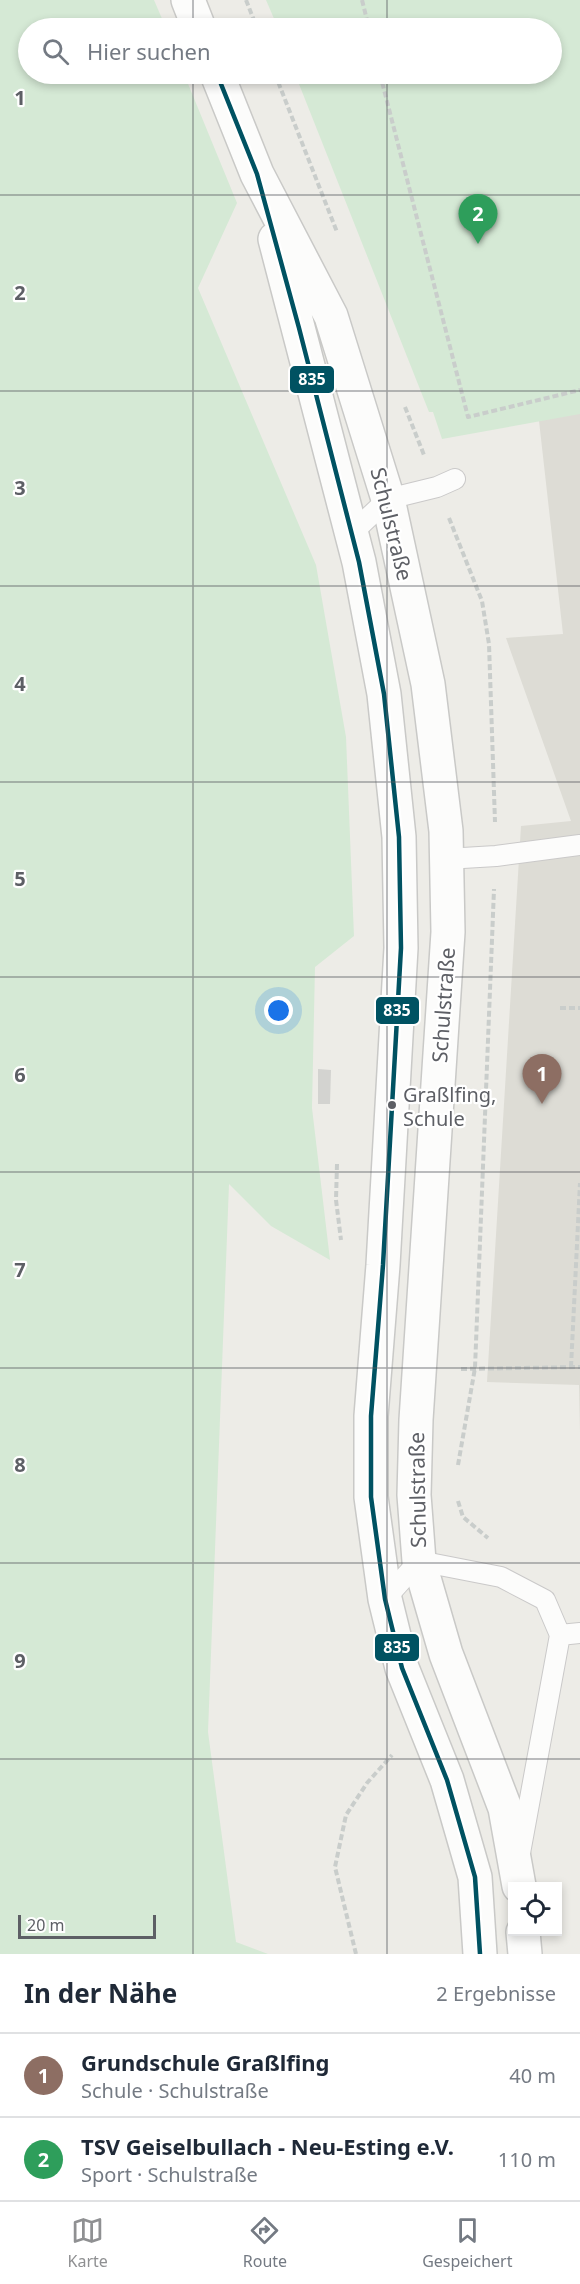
<!DOCTYPE html>
<html lang="de">
<meta charset="utf-8">
<style>
body{margin:0;font-family:"Noto Sans",sans-serif;background:#f6f6f7;color:#1f2937}
.controls{position:absolute;right:18px;bottom:18px;display:grid;overflow:hidden;border-radius:0px;box-shadow:0 3px 9px #0003}
.controls button{width:54px;height:54px;display:grid;place-items:center;padding:0;border:0;border-bottom:2px solid #e0e1e3;background:#fff;color:#1f2937;font:30px sans-serif}
.scale{position:absolute;left:18px;bottom:15px;width:138px;box-sizing:border-box;padding-left:6px;border:3px solid #5d5f65;border-top:0;font-size:16px;line-height:21px;white-space:nowrap;color:#5d5f65;-webkit-text-stroke:4px #fff;paint-order:stroke}
.you{position:absolute;left:279px;top:1011px;width:21px;height:21px;margin:-15px;border:4px solid #fff;border-radius:50%;background:#1a73e8;box-shadow:0 0 0 9px #1a73e833}
.badge{display:grid;place-items:center;width:39px;height:39px;border-radius:50%;background:#8f9092;color:#fff;font-size:20px;font-weight:700}
.pin{position:absolute;translate:-50% -50px;filter:drop-shadow(0 2px 3px #0008)}
.pin::after{content:'';position:absolute;top:32px;width:21px;height:18px;background:inherit;clip-path:polygon(0 0,100% 0,50% 100%)}
.list{margin:0;padding:0;list-style:none}
h2{display:flex;justify-content:space-between;align-items:center;height:78px;margin:0;padding:0 24px;font-size:26px}
h2 small{font-size:20px;font-weight:400;color:#747a83}
.list li{display:grid;grid-template-columns:39px 1fr auto;gap:18px;align-items:center;box-sizing:border-box;height:84px;padding:0 24px;border-top:2px solid #e0e1e3}
.list b{display:block;font-size:22px;white-space:nowrap}
.list p{margin:0;font-size:20px;white-space:nowrap;color:#747a83}
.list em{font-size:20px;font-style:normal;color:#747a83}
.icon{flex:none;width:33px;height:33px;fill:none;stroke:currentColor;stroke-width:2;stroke-linecap:round;stroke-linejoin:round}
.map{position:relative;flex:none;width:580px;height:1954px;overflow:hidden}
.search{position:absolute;background:#fff;box-shadow:0 3px 9px #0003;left:18px;right:18px;top:18px;height:66px;display:flex;align-items:center;gap:15px;box-sizing:border-box;padding:0 21px;border-radius:33px;color:#747a83;font-size:22px}
.sheet{height:246px;background:#fff}
nav{display:flex;justify-content:space-around;align-items:center;box-sizing:border-box;height:84px;border-top:2px solid #e0e1e3;background:#fff;font-size:16px;color:#747a83}
nav a{display:grid;justify-items:center;gap:3px}
nav .on{color:#8f9092}
.map>svg:first-child{display:block}
</style>
<div class="map">
<svg width="580" height="1954" viewBox="0 0 580 1954">
<rect width="100%" height="100%" fill="#edece7"/>
<path fill="#dddcd5" d="M580,401V1433L579,1385L487,1382L521,826L571,821L506,638L563,634L538,412Z"/>
<path fill="#d5e9d5" d="M0,0H154L166,28H28V74H184L237,203L198,288L316,565L346,737L354,936L315,967L312,1108L330,1260L271,1226L229,1184L208,1732L236,1942L268,1954H0Z
M266,0H580V414L442,439L433,412H429L295,74H552V28H278Z"/>
<path fill="#d3d3d0" d="M318,1069L331,1070L330,1104H318Z"/>
<g fill="none" stroke-linecap="round" stroke-linejoin="round">
<defs>
<path id="lane" d="M352,533L388,499L437,487L455,479
M446,859L496,856L580,845
M385,1599L419,1561L501,1577L545,1600L560,1635L520,1853
M560,1635L580,1633"/>
<path id="secondary" d="M188,0L199,28
M217,74L257,174L331,316L388,499L428,684L446,831L448,932L416,1420L414,1495L419,1561L446,1654L505,1808L519,1886
M275,239L359,562L384,694L399,837L401,948L383,1265L371,1416V1497L385,1599L402,1668L447,1780L475,1877L480,1954
M523,1932L525,1954"/>
</defs>
<use href="#lane" stroke="#cac9c9" stroke-width="22"/>
<use href="#secondary" stroke="#c9c9c7" stroke-width="36"/>
<path stroke="#c9cdcb" stroke-width="4" stroke-dasharray="6 3" stroke-linecap="butt" d="M246,0L257,28
M362,0L369,28
M275,74L337,232
M380,74L468,417L580,390
M405,407L424,455
M449,518L482,601L489,644L495,822
M560,1008H580
M337,1164L336,1200L341,1240
M571,1367L580,1183
M461,1369L580,1367
M458,1465L475,1368L494,889
M458,1501L463,1517L488,1538
M356,1954L335,1867L346,1815L367,1783L392,1755"/>
<use href="#lane" stroke="#fcfcfb" stroke-width="20"/>
<use href="#secondary" stroke="#fcfcfb" stroke-width="33"/>
<defs>
<path id="bus-1" d="M217,74L257,174L299,328L359,562L384,694L399,837L401,948L383,1265L371,1416V1497L385,1599L402,1668L447,1780L475,1877L480,1954"/>
</defs>
<use href="#bus-1" stroke="#fff" stroke-width="9"/>
<use href="#bus-1" stroke="#005262" stroke-width="4.5"/>
</g>
<path fill="none" stroke="#5d5f65" stroke-width="1.5" stroke-opacity="0.55" d="M193,0V28M387,0V28M193,74V1954M387,74V1954M0,195H580M0,391H580M0,586H580M0,782H580M0,977H580M0,1172H580M0,1368H580M0,1563H580M0,1759H580"/>
<circle fill="#5d5f65" stroke="#fff" stroke-width="2" cx="392" cy="1105" r="5"/>
<g text-anchor="middle" dominant-baseline="central" stroke-width="4.5" stroke-linejoin="round" paint-order="stroke">
<g font-size="20" fill="#5d5f65" stroke="#fff" text-anchor="start">
<text x="403" y="1094">Graßlfing,<tspan x="403" dy="24">Schule</tspan></text>
</g>
<g font-size="21" fill="#5d5f65" stroke="#fff">
<text transform="translate(392 524) rotate(76)">Schulstraße</text>
<text transform="translate(443 1005) rotate(-86)">Schulstraße</text>
<text transform="translate(417 1490) rotate(-91)">Schulstraße</text>
</g>
</g>
<g font-size="20" text-anchor="middle" font-weight="bold" fill="#5d5f65" stroke="#fff" stroke-width="4.5" stroke-linejoin="round" paint-order="stroke">
<text x="20" y="105">1</text>
<text x="20" y="300">2</text>
<text x="20" y="495">3</text>
<text x="20" y="691">4</text>
<text x="20" y="886">5</text>
<text x="20" y="1082">6</text>
<text x="20" y="1277">7</text>
<text x="20" y="1472">8</text>
<text x="20" y="1668">9</text>
</g>
<g stroke="#fff" stroke-width="2">
<rect x="289" y="365" width="46" height="29" rx="6" fill="#005262"/>
<rect x="375" y="996" width="45" height="29" rx="6" fill="#005262"/>
<rect x="374" y="1633" width="46" height="29" rx="6" fill="#005262"/>
</g>
<g font-size="16" text-anchor="middle" font-weight="bold" fill="#fff">
<text x="312" y="385">835</text>
<text x="397" y="1016">835</text>
<text x="397" y="1653">835</text>
</g>
</svg>
<div class="controls">
<button><svg class="icon" aria-label="locate" viewBox="0 0 24 24"><circle cx="12" cy="12" r="6"/><path d="M12 2v4M12 18v4M2 12h4M18 12h4"/></svg></button>
</div>
<div class="scale">20 m</div>
<div class="you"></div>
<div class="pin badge" style="left:542px;top:1104px;background:#8d6e63">1</div>
<div class="pin badge" style="left:478px;top:244px;background:#2e9e5b">2</div>
<div class="search"><svg class="icon" aria-label="search" viewBox="0 0 24 24"><circle cx="10" cy="10" r="6"/><path d="M15 15l6 6"/></svg>Hier suchen</div>
</div>
<section class="sheet">
<h2>In der Nähe<small>2 Ergebnisse</small></h2>
<ul class="list">
<li><span class="badge" style="background:#8d6e63">1</span><div><b>Grundschule Graßlfing</b><p>Schule · Schulstraße</p></div><em>40 m</em></li>
<li><span class="badge" style="background:#2e9e5b">2</span><div><b>TSV Geiselbullach - Neu-Esting e.V.</b><p>Sport · Schulstraße</p></div><em>110 m</em></li>
</ul>
</section>
<nav>
<a class="on"><svg class="icon" aria-label="map" viewBox="0 0 24 24"><path d="M3 6l6-2 6 2 6-2v14l-6 2-6-2-6 2zM9 4v14M15 6v14"/></svg>Karte</a>
<a><svg class="icon" aria-label="directions" viewBox="0 0 24 24"><path d="M12 3l9 9-9 9-9-9zM9 14v-3h6M13 9l2 2-2 2"/></svg>Route</a>
<a><svg class="icon" aria-label="saved" viewBox="0 0 24 24"><path d="M7 4h10v16l-5-4-5 4z"/></svg>Gespeichert</a>
</nav>
